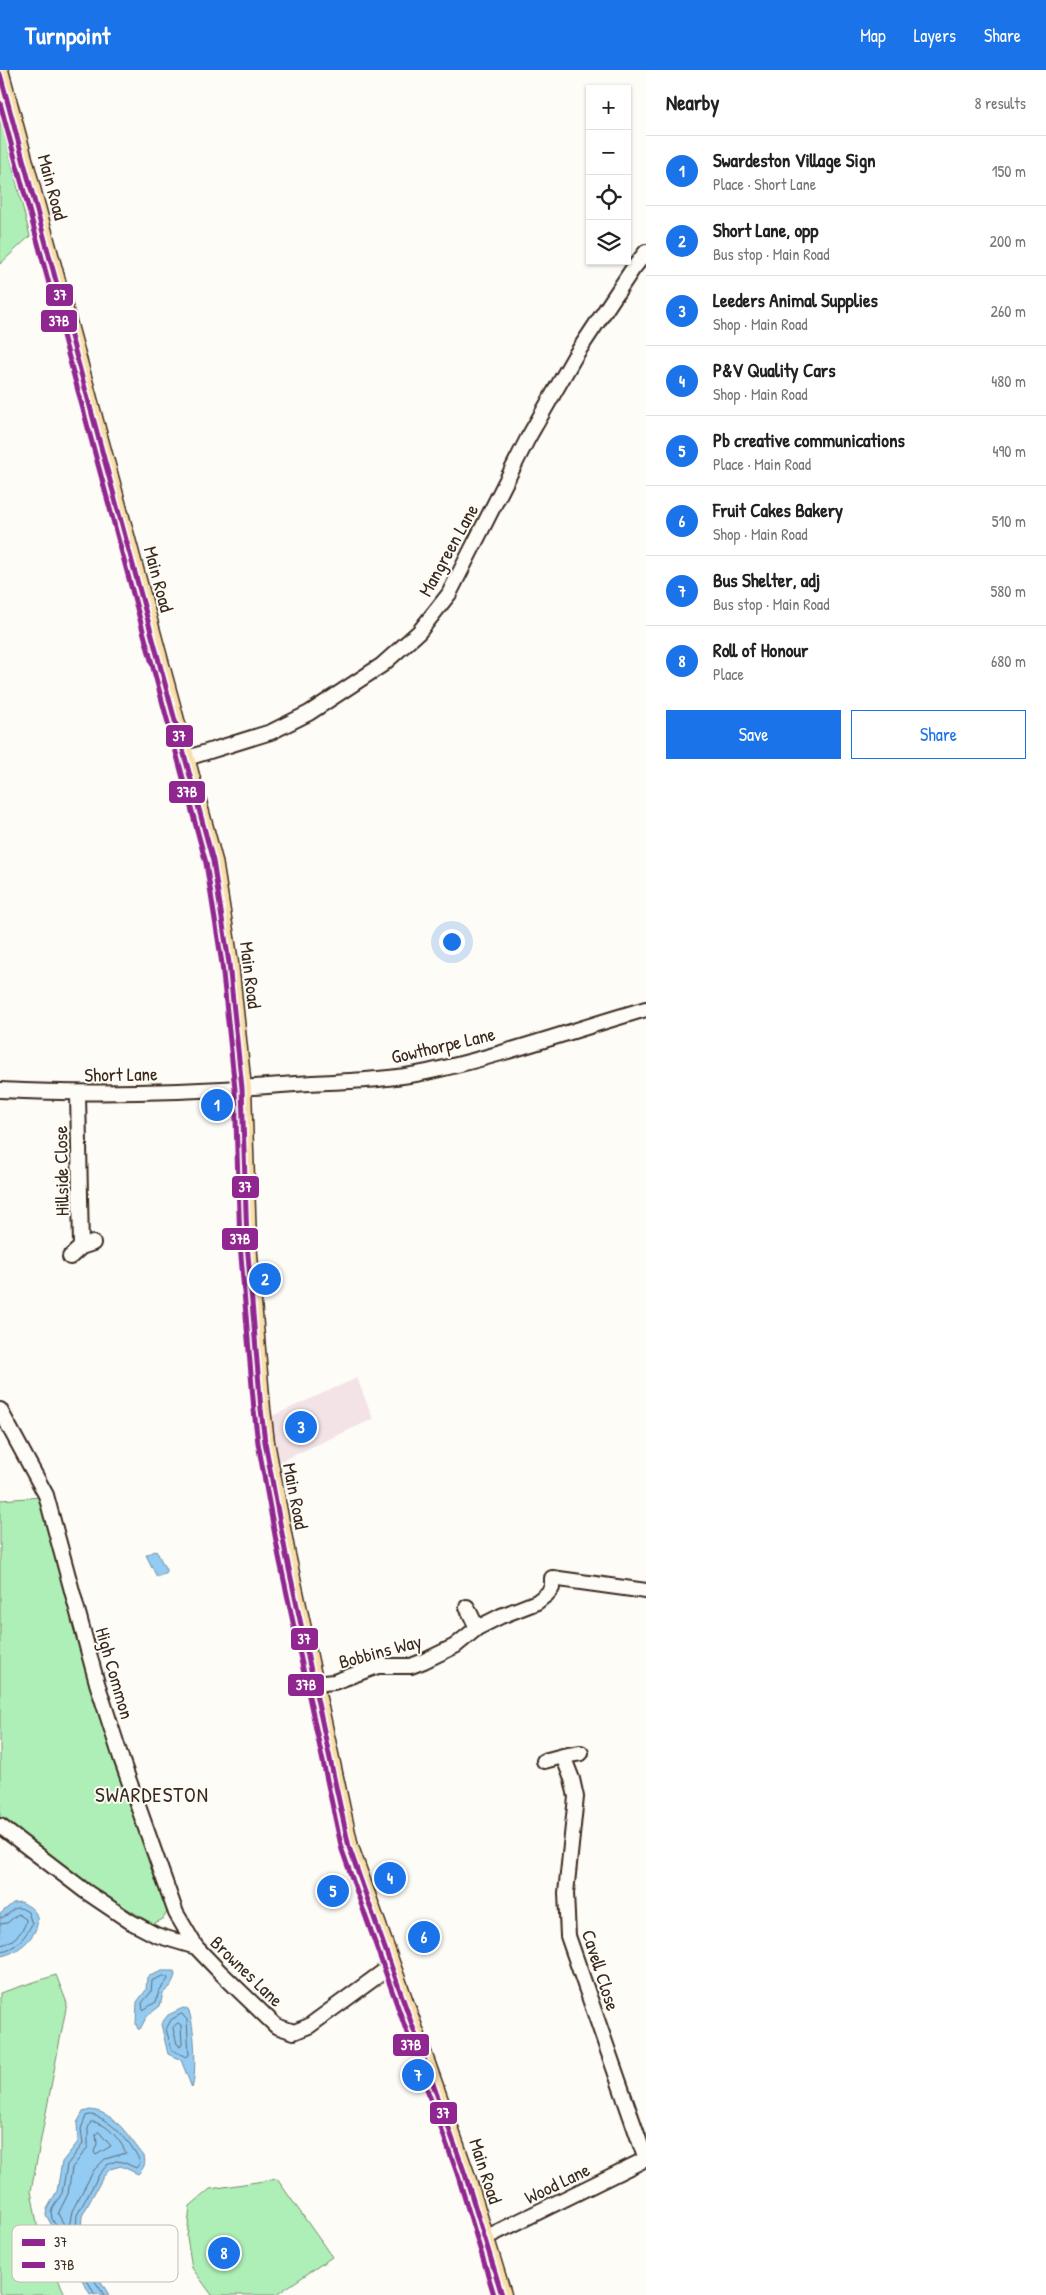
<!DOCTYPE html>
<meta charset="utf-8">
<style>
body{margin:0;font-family:"Patrick Hand",sans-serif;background:#f2f2f2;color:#222}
.controls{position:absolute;right:15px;top:15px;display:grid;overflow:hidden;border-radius:0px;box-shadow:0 1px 4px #0004}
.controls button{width:45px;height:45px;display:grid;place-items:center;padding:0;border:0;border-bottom:1px solid #e0e0e0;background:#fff;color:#222;font:25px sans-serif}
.you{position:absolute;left:451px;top:871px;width:18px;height:18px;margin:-12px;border:4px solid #fff;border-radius:50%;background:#1a73e8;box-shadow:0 0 0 8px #1a73e833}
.badge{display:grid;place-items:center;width:32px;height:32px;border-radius:50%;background:#1a73e8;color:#fff;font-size:16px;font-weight:700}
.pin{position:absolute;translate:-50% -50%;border:2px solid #fff;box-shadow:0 1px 5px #0006}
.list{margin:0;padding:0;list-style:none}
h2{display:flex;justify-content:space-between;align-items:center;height:65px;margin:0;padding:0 20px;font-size:21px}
h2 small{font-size:16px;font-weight:400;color:#767676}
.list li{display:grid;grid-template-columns:32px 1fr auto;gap:15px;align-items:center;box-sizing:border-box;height:70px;padding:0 20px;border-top:1px solid #e0e0e0}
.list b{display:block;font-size:19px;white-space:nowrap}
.list p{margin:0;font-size:16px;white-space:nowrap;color:#767676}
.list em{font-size:16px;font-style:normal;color:#767676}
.actions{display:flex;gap:10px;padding:15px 20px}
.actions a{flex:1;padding:11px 0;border:1px solid #1a73e8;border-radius:0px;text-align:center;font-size:18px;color:#1a73e8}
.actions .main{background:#1a73e8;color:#fff}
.icon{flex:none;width:28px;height:28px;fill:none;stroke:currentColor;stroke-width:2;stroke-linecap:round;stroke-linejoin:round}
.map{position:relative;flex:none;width:646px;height:2225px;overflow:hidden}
header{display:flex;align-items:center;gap:30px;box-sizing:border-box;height:70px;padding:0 25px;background:#1a73e8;color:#fff}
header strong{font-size:24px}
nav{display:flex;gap:28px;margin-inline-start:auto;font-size:18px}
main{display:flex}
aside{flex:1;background:#fff}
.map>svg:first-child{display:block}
</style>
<header>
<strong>Turnpoint</strong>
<nav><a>Map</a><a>Layers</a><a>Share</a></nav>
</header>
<main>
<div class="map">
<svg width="646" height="2225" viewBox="0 0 646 2225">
<rect width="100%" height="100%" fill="#fdfcf7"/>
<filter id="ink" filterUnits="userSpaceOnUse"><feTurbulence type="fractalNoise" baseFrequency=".02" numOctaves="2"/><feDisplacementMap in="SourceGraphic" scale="10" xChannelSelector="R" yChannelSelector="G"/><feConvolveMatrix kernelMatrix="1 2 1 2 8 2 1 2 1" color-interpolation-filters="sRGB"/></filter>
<g filter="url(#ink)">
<path fill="#f3e3e7" d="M357,1308L373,1349L279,1392L272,1346Z"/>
<path fill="#aeefb7" stroke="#748c6a" d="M0,47L30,166L0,194Z
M42,1427L168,1840L163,1849L153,1854L89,1816L0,1750V1430Z
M56,1905L67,1933L31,2121L40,2170L64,2222V2225H0V1923Z
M277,2109L332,2187L276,2225H212L192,2198L187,2167L190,2136L210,2119Z"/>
<path fill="#93cbf2" stroke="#708b9d" d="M156,1480L167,1502L157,1507L146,1485Z
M21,1832C27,1835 33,1838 36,1844C44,1863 16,1885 0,1886V1844L13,1833Z
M162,1901H174L175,1905L171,1916L163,1923L160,1936L147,1946L140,1959H138L136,1954L137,1932L146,1920L147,1907Z
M183,1938L188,1940C195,1952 197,2005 192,2018L181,1990L168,1984L161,1954L168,1945Z
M90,2040C116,2042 129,2068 144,2086C146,2094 144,2098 138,2104L121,2096L110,2099L103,2107L82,2146L80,2173L85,2185L109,2225L90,2224L46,2145L47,2139L57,2121L62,2092L78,2072L77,2053L83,2042Z"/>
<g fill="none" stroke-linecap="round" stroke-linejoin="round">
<path stroke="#5e6a73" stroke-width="1" d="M0,1848C14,1845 11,1831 28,1842L32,1854C25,1867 16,1880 0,1881
M0,1854L7,1853L18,1844L26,1849C26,1861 11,1874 0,1875
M163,1906L167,1907L168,1909L159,1921L156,1932L143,1940L142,1933L151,1922L152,1911Z
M182,1944L187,1950L189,1985L186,1987L172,1980L166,1959L171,1950Z
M178,1953L181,1955L182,1974L180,1976L177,1974L173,1958Z
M91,2045C108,2046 136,2077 140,2093L136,2098L123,2092L116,2091L107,2095L99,2105L77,2145L75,2173L80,2187L77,2190L52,2149L51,2141L62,2123L67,2095L83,2074L81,2059L86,2046Z
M91,2052C106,2051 121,2071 126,2083L105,2089L94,2100L72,2141L69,2157L66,2158L58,2144L68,2124L72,2098L88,2077V2059Z
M99,2062L111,2076L96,2085L94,2082L97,2074L96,2064Z
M95,2225L78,2193L79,2190L82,2191L104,2225"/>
<defs>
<path id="minor" d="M184,689L271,662L309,643L382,595L419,562L449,524L528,368L575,286L632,200L646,182
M0,1020C99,1025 197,1022 295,1014C339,1011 384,1011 427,1002C501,986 573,960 646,939
M78,1024L81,1177L93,1173
M70,1187L81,1177
M0,1340L46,1425L97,1613L122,1691L176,1843L196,1877
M467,1537L477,1558
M313,1614L334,1612L378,1596H411L424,1591L455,1576L477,1558L501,1546L537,1532L547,1524L552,1518V1508L646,1521
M563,1686L581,1683
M544,1691L563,1686L572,1709L576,1727L566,1823L568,1866L646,2090
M0,1756L85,1821L131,1852L156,1865L196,1877L220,1902L276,1956L294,1962L309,1956L391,1896
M485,2168L646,2089"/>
<path id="major" d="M0,4L213,791L229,893L242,1018L247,1173L261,1339L265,1372L286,1485L349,1777L465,2104L502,2225"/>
</defs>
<use href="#minor" stroke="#3b2a1e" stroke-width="18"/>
<use href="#major" stroke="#3b2a1e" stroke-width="21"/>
<use href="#minor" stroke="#fdfcf7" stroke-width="14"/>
<use href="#major" stroke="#f8deab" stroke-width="18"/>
<defs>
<path id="bus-1" d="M0,4L213,791L229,893L242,1018L247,1173L261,1339L265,1372L286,1485L349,1777L465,2104L502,2225"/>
<path id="bus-2" d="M0,33L206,793L222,894L235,1019L240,1174L254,1340L258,1373L279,1487L342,1780L458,2106L494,2225"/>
</defs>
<use href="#bus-1" stroke="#fdfcf7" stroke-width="9"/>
<use href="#bus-2" stroke="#fdfcf7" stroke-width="9"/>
<use href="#bus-1" stroke="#90268f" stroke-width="5"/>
<use href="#bus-2" stroke="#90268f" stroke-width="5"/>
</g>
</g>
<g text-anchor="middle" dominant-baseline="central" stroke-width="4" stroke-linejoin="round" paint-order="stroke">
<g font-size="19" fill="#3b2a1e" stroke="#fdfcf7">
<text transform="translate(53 117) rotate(75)">Main Road</text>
<text transform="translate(448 480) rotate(-61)">Mangreen Lane</text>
<text transform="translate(159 509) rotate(75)">Main Road</text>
<text transform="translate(251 905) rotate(83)">Main Road</text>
<text transform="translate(443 975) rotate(-13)">Gowthorpe Lane</text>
<text transform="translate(121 1004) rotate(-1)">Short Lane</text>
<text transform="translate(61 1101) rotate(-91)">Hillside Close</text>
<text transform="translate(296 1426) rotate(79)">Main Road</text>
<text transform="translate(380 1581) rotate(-15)">Bobbins Way</text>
<text transform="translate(115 1603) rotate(74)">High Common</text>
<text transform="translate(601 1900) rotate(72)">Cavell Close</text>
<text transform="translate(247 1901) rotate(44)">Brownes Lane</text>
<text transform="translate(486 2101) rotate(72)">Main Road</text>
<text transform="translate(557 2113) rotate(-26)">Wood Lane</text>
</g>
<g font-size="21" letter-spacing="1" fill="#3b2a1e" stroke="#fdfcf7">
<text x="152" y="1724">SWARDESTON</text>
</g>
</g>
<rect x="12" y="2155" width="166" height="57" rx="8" fill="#fdfcf7" stroke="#c3bdb6" stroke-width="1"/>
<rect x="22" y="2169" width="23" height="7" fill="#90268f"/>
<rect x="22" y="2192" width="23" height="6" fill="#90268f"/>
<g font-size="14" fill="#3b2a1e">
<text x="54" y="2177">37</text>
<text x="54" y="2200">37B</text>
</g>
<g stroke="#fdfcf7" stroke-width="2">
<rect x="45" y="213" width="29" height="24" rx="5" fill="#90268f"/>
<rect x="40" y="239" width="38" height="24" rx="5" fill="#90268f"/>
<rect x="165" y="654" width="29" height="24" rx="5" fill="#90268f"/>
<rect x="168" y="710" width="38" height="24" rx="5" fill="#90268f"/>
<rect x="231" y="1105" width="29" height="24" rx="5" fill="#90268f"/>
<rect x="221" y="1157" width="38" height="24" rx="5" fill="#90268f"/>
<rect x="290" y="1557" width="29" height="24" rx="5" fill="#90268f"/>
<rect x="287" y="1603" width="38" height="24" rx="5" fill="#90268f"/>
<rect x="392" y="1963" width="38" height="24" rx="5" fill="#90268f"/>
<rect x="429" y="2031" width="29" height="24" rx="5" fill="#90268f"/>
</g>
<g font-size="14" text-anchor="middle" font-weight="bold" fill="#fff">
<text x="60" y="230">37</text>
<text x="59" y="256">37B</text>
<text x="179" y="671">37</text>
<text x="187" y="727">37B</text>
<text x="245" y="1122">37</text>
<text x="240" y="1174">37B</text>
<text x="304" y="1574">37</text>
<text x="306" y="1620">37B</text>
<text x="411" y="1980">37B</text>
<text x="443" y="2048">37</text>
</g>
</svg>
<div class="controls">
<button>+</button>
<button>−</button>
<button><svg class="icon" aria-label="locate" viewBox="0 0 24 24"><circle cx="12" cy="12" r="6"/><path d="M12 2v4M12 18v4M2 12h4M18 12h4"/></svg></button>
<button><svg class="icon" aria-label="layers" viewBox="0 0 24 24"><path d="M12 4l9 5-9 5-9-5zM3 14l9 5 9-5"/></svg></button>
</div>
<div class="you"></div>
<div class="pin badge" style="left:217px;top:1035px">1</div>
<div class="pin badge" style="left:265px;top:1209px">2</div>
<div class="pin badge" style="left:301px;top:1357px">3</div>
<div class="pin badge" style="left:390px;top:1808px">4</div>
<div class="pin badge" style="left:333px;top:1821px">5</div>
<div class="pin badge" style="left:424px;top:1867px">6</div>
<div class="pin badge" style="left:418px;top:2005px">7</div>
<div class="pin badge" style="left:224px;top:2183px">8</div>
</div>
<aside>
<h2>Nearby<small>8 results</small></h2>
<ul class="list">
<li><span class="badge">1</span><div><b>Swardeston Village Sign</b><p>Place · Short Lane</p></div><em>150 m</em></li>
<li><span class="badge">2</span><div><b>Short Lane, opp</b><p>Bus stop · Main Road</p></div><em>200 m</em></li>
<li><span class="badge">3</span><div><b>Leeders Animal Supplies</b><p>Shop · Main Road</p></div><em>260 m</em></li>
<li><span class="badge">4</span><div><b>P&amp;V Quality Cars</b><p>Shop · Main Road</p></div><em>480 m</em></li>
<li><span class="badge">5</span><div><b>Pb creative communications</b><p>Place · Main Road</p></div><em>490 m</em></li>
<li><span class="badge">6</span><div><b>Fruit Cakes Bakery</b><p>Shop · Main Road</p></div><em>510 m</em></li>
<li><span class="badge">7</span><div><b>Bus Shelter, adj</b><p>Bus stop · Main Road</p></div><em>580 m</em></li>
<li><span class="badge">8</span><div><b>Roll of Honour</b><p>Place</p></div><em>680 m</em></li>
</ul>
<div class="actions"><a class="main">Save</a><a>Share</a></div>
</aside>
</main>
